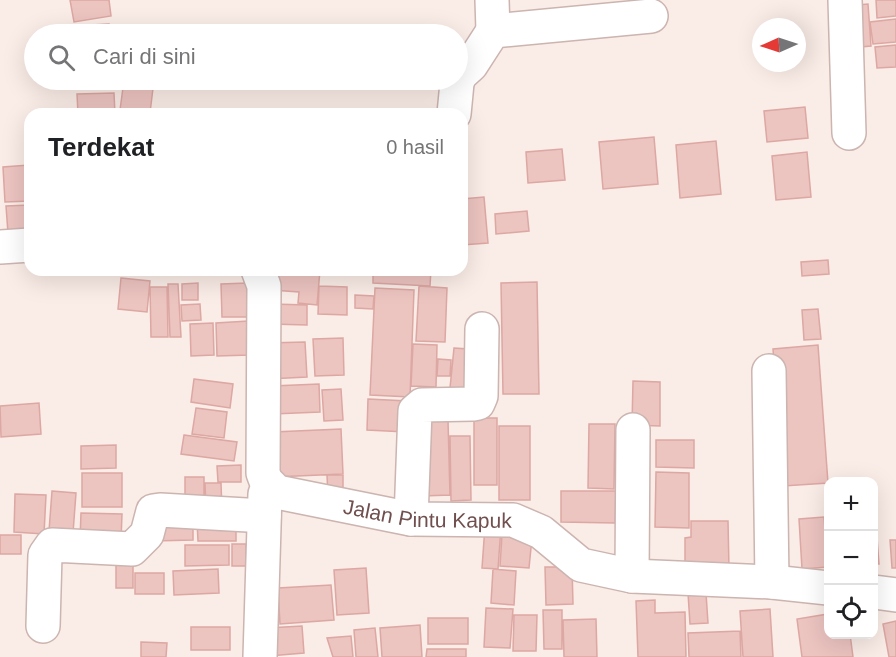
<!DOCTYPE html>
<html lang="id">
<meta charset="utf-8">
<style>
body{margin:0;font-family:Arial,sans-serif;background:#f2f2f2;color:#202124}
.controls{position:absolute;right:18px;bottom:18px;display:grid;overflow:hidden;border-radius:12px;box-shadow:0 6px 24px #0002}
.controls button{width:54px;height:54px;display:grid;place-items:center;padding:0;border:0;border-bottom:2px solid #e0e0e0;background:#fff;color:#202124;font:30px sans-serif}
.compass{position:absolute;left:752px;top:18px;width:54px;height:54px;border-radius:50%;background:#fff;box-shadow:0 6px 24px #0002;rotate:267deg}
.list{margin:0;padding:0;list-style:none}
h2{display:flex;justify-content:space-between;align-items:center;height:78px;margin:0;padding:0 24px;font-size:26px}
h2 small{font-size:20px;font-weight:400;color:#757577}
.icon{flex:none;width:33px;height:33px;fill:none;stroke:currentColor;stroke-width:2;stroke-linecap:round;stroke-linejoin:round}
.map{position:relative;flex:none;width:896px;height:657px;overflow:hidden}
.search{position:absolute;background:#fff;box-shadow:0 6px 24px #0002;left:24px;top:24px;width:444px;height:66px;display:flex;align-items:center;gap:15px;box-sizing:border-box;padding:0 21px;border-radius:33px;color:#757577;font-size:22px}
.panel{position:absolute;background:#fff;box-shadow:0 6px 24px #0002;left:24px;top:108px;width:444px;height:168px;border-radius:18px}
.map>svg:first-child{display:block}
</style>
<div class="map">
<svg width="896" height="657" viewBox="0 0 896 657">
<rect width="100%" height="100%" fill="#faece6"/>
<path fill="#ecc4c0" stroke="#dda7a3" stroke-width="1.5" d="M70,0H109L111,16L74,22Z
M876,0H896V16L877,18Z
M868,4L871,46L850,48L846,6Z
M896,19V42L873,44L870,22Z
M109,24L110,34H73V26Z
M896,45V67L877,68L875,47Z
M76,80H120V86L76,88Z
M124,80H154L150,113L120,110Z
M114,93L115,114H78L77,94Z
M805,107L808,138L767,142L764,111Z
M654,137L658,184L603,189L599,142Z
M716,141L721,194L680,198L676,145Z
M562,149L565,180L528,183L526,152Z
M807,152L811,197L776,200L772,156Z
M29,165L30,201L5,202L3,167Z
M484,197L488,243L462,245V199Z
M30,205V231L8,233L6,206Z
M527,211L529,231L496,234L495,214Z
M828,260L829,274L802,276L801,262Z
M274,270H320L317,305L298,303L299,292L272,290Z
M373,270H431L430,286L373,283Z
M121,278L150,281L147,312L118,309Z
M537,282L539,394H503L501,283Z
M198,283V300H182V284Z
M247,283V317H222L221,284Z
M168,284H178L181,337H170Z
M319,286L347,287V315L318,314Z
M419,286L447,288L445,342L416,341Z
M150,287H167L168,337H151Z
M375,288L414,290L410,397L370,395Z
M355,295L374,296L373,309L355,308Z
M200,304L201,320L182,321L181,305Z
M271,304L307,305V325L271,324Z
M818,309L821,339L804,340L802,310Z
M248,321L250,355L217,356L216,323Z
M213,323L214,355L191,356L190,324Z
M343,338L344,375L315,376L313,339Z
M305,342L307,377L268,379L267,343Z
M413,344L437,345L436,387L411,386Z
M818,345L828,483L783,486L773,349Z
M454,348L468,349L465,390L450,388Z
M438,359L451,360L450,376H437Z
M194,379L233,384L230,408L191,402Z
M633,381L660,382V426L632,425Z
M319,384L320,412L273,414L272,386Z
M341,389L343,420L324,421L322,390Z
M368,399L408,401L406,432L367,430Z
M39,403L41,434L1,437L0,406Z
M196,408L227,412L224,438L192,434Z
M474,418H497V485H474Z
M448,420L450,495L422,496L421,421Z
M589,424H615L614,489L588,488Z
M499,426H530V500H499Z
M341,429L343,474L274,477L273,432Z
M184,435L237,442L234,461L181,454Z
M450,436H470L471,500L451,501Z
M656,440H694V468L656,467Z
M116,445V468L81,469V446Z
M241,465V482H218L217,466Z
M656,472L689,473V528L655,527Z
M82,473H122V507H82Z
M327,475H343V496L328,497Z
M185,477H204V504H185Z
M205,483H221L222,511L206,512Z
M52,491L76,493L73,533L49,531Z
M561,491H616L615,523L561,522Z
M15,494L46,495L44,534L14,532Z
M874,498L879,564H874Z
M81,513L122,514L121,541L80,540Z
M152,516H193V540L153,541Z
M824,517L828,567L802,569L799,519Z
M236,520V541H198L197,521Z
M691,521H728L729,569L685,570V538L691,537Z
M485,526L501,527L498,569L482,568Z
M0,535H21V554H0Z
M502,535L532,538L529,568L500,566Z
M890,540H896V568H892Z
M232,544H246V566H232Z
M185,545H229V565L185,566Z
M116,554H133V588H116Z
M545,567H572L573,604L546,605Z
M366,568L369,613L337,615L334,570Z
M218,569L219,593L174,595L173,571Z
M493,569L516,571L514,605L491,603Z
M135,573H164V594H135Z
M331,585L334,620L280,624L278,588Z
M688,593H706L708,623L690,624Z
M655,600V613L685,612L686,657H638L636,601Z
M486,608L513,609L510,648L484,647Z
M770,609L773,657H743L740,611Z
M543,610H562V649H544Z
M828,614V634H850L853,657H802L797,619Z
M514,615H537L536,651H513Z
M428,618H468V644H428Z
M596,619L597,657H564L563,620Z
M896,621V657H889L883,624Z
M420,625L422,657H382L380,628Z
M302,626L304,653L269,656L267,628Z
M191,627H230V650H191Z
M375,628L378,657H356L354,630Z
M740,631L741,657H689L688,633Z
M351,636L353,657H333L327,638Z
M141,642L167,643L166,657H141Z
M427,649H466V657H426Z"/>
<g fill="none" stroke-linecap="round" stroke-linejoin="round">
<defs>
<g id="minor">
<path d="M492,0L493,31"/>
<path d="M845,0L849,133"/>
<path d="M454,114L457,83L460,75L471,65L493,31L651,16"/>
<path d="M0,247L30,245"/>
<path id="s1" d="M258,270L264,286L263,473L266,481L277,492L411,519L513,520L541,532L581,565L632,576L772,582L828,588"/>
<path d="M769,371L772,582"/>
<path d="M411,519L415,411L422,405L473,404L478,403L481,396L482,329"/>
<path d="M632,576L633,430"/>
<path d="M874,592L896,595"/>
<path d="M43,626L45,555L52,545L132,549L147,534L153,511L160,510L264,516"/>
<path d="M260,657L265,494"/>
</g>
</defs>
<use href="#minor" stroke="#ccb4b0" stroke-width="36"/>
<use href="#minor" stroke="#fff" stroke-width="33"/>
</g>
<g text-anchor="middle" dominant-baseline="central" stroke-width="6" stroke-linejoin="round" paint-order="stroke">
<g font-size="21" fill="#704f4e" stroke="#fdf1ec">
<text stroke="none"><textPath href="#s1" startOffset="381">Jalan Pintu Kapuk</textPath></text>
</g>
</g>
</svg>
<div class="controls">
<button>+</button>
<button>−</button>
<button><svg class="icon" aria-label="locate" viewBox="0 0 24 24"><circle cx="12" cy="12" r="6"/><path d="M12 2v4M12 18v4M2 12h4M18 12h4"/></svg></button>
</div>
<svg class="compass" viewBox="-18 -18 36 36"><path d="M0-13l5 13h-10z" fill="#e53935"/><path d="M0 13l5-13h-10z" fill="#757577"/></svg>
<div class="search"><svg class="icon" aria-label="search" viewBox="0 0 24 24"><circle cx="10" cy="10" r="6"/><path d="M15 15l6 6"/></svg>Cari di sini</div>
<section class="panel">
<h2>Terdekat<small>0 hasil</small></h2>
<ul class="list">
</ul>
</section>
</div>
